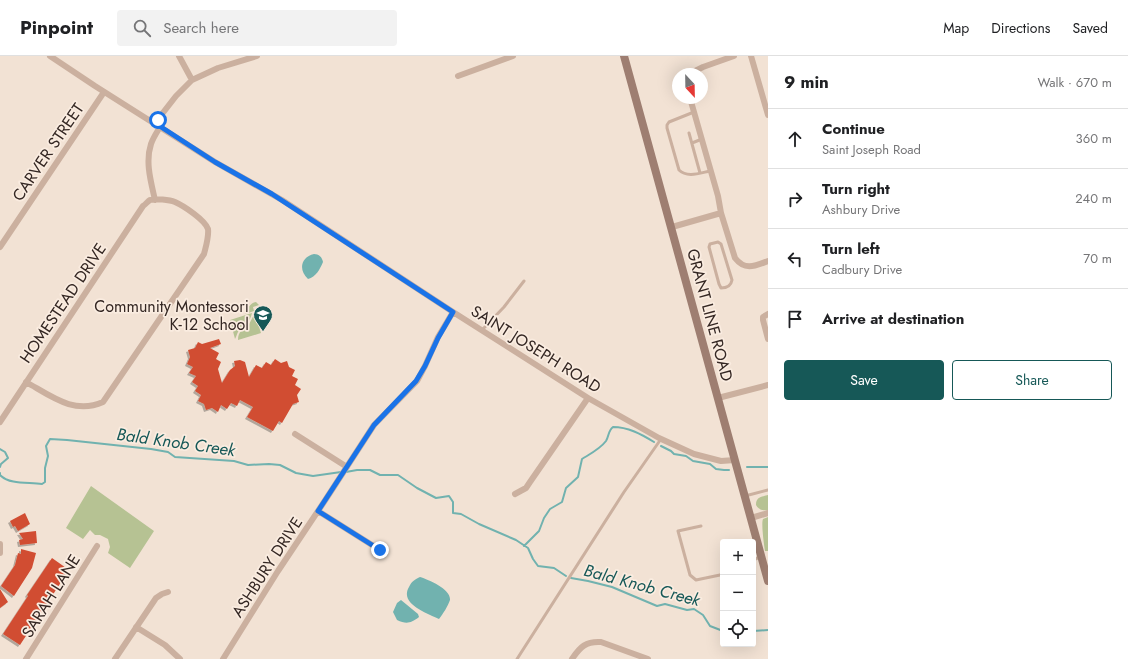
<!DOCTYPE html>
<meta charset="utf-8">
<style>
body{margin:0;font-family:Jost,sans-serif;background:#f2f2f2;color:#202124}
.controls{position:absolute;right:12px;bottom:12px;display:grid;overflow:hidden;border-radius:4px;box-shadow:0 4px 16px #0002}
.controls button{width:36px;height:36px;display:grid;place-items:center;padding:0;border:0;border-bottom:1px solid #e0e0e0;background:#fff;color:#202124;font:20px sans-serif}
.compass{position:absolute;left:672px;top:12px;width:36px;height:36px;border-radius:50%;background:#fff;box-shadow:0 4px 16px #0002;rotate:158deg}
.stop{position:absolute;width:12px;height:12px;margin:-9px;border:3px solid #1a73e8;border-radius:50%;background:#fff}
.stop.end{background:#1a73e8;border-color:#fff;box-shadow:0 1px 4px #0008}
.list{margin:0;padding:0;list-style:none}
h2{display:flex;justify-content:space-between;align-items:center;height:52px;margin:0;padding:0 16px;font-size:17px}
h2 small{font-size:13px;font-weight:400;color:#757577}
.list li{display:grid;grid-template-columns:26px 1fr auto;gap:12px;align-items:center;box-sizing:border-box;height:60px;padding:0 16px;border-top:1px solid #e0e0e0}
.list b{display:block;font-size:15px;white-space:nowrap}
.list p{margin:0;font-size:13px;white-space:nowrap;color:#757577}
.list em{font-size:13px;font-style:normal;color:#757577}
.actions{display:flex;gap:8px;padding:12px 16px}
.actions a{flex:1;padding:9px 0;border:1px solid #165857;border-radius:4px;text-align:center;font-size:14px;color:#165857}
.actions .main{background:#165857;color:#fff}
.icon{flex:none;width:22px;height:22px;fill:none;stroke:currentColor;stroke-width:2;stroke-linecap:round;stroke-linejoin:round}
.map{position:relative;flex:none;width:768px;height:603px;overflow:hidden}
header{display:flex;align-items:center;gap:24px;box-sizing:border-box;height:56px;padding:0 20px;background:#fff;border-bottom:1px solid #e0e0e0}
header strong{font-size:19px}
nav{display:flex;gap:22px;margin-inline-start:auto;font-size:14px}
.search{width:280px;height:36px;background:#f2f2f2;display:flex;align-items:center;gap:10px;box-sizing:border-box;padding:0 14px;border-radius:4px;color:#757577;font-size:15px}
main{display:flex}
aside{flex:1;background:#fff}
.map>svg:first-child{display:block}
</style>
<header>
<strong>Pinpoint</strong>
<div class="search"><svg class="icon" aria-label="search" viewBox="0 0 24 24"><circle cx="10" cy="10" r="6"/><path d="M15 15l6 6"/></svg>Search here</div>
<nav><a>Map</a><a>Directions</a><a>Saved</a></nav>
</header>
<main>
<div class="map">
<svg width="768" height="603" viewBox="0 0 768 603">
<defs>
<filter id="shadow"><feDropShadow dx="-2" dy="2" stdDeviation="0" flood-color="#0004"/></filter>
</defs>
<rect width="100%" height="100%" fill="#f2e2d4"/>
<path fill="#b6c293" d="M256,246L259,249L253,251L254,255L245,258C247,253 250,247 256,246Z
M252,257C250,267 245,266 240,273C237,276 237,280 235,283L230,264Z
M255,258L261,277L238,284C238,275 243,274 249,268C251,265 252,262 254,259Z
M91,430L154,475L130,512L108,497L110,491L108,483L100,479H95L90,474L83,483L66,472Z
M768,439V454C763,455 759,454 756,449C756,441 761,441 768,439Z
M768,461V495H765C764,489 761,467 763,463Z"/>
<path fill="#71b2af" d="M314,198C319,198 322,201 323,206C320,213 316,221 308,223C298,214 301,201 314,198Z
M420,521C429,524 451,533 450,544C448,550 443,558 439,563C427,557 399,548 409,531C412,525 414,524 420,521Z
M401,544L418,558L419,561C410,568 406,568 397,564L393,556L397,547Z"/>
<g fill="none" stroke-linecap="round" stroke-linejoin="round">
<path stroke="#71b2af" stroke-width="2" d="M661,390L671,395L674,398L686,400L693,405L710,408L716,413L724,414H729
M0,393L5,396L8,402L1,408L0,411
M747,411H768
M346,416L357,414H370L380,419H398L417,432L436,442L449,440L453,446V457L461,458L479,468L516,484L528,492L533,503L538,510L554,512L566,520
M0,417V419C10,429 28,426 42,428L45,426V412L48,400L46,390L50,383L67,384L151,393L168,396L175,401L234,405L248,409L269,408L280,409L296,417L313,420L341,416
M524,490L539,475L544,462L550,453L562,446L566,432L578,421L582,403C590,398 600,393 606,385C609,380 608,375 613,371C628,371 641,378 654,386
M571,522L588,525L612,531L657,550L665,548L687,554L694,553L703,559L710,570L723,575
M753,575L768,574"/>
</g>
<path fill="#d14d33" filter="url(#shadow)" d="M219,283L221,288L210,292L219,297L216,303L221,306L218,313L222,327L230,314L235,310L234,305L240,304L245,306L249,321L256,309L262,312L266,306L271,309L275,303L281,307L287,305L289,311L295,314L292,320L298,323L295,329L301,333L297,339L299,346L293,348L282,367L279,365L273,375L247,361L253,351L240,344L237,350L231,347L227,353L221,349L218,356L212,352L206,354L204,348L198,345L201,339L195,335L198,330L192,326L196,320L189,317L193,311L187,308L190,301L188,294L195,292L198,286L202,288Z
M25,457L30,468L18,475L15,470L13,471L10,465Z
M36,475L37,487L20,489L19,484L23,483L19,477Z
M21,493L36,497L32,512L14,540L1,530L15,509L18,497L21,498Z
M52,502L69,514L20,589L3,578L28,540L27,539Z
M0,533L8,546L0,552Z"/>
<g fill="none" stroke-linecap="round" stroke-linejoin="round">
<path stroke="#cbb09f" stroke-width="3" d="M694,56L669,66L667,69V72L679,114C687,122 700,117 710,115
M689,77L700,117
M692,87L702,83
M718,186L721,188L732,224C731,230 727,232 721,232L719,228L709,191L710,188Z
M482,274L504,251L524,225
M745,440L768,434
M701,470L678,475L690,519L696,524L720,519L723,517
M753,504L760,501
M517,603L624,436L661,383"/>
<path stroke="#cbb09f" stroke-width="6" d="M50,0L95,30L215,106L282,144L453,256L588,342L659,382L694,398L721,405L735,404
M179,0L192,24
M751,0L768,59
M689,18L703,11L734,0
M458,20L513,0
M690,42L718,140L721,157L735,202C745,215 755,210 768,205
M155,67L176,40L192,24L218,12L257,0
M155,144C151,126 145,106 151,88C153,82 157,76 160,71
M672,171L721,157
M0,191L104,36
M768,258L763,261V264L768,283
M718,342L768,329
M0,366L143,150C145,149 148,145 150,144C155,142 170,144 175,146C184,150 205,164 208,173C209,181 206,190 204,198L103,346C74,359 51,340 26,326
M295,378L347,411
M515,438L526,432L530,426L588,342
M318,455L380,494
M751,462L768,457
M0,488V497
M136,571L165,589L180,603
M26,603L97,490
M115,603L156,542L162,538L168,536
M223,603L278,515L324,446L374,369L417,325L425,310L438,281L453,256
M572,603C580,591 586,585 601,586L648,603"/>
<path stroke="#9e7e71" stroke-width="8" d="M624,0L768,525"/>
</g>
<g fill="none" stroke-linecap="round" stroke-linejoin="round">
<path stroke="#1a73e8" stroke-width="5" d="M158,64L155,67L215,106L272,138L453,256L438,282L425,310L416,325L374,369L318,455L380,494"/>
</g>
<defs>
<symbol id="school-pin" viewBox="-11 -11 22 30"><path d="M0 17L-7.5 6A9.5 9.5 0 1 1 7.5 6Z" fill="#165857" stroke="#faece0"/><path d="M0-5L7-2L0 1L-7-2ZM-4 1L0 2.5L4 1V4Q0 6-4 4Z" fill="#fff"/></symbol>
</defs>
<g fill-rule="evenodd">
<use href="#school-pin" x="252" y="248" width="22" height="30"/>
</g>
<g text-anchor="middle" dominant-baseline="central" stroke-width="3.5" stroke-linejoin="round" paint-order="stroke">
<g font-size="16" fill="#342723" stroke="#faece0">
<text transform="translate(48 96) rotate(-56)">CARVER STREET</text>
<text transform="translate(63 247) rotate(-56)">HOMESTEAD DRIVE</text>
<text transform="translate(710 259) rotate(75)">GRANT LINE ROAD</text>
<text transform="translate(536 293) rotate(32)">SAINT JOSEPH ROAD</text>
<text transform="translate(267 511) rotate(-57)">ASHBURY DRIVE</text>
<text transform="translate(51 540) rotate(-58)">SARAH LANE</text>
</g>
<g font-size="16" fill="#342723" stroke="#faece0" text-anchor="end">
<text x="249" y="250">Community Montessori<tspan x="249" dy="18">K-12 School</tspan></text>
</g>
<g font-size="17" font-style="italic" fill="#165857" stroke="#faece0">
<text transform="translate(176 386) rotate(8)">Bald Knob Creek</text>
<text transform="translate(642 529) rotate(15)">Bald Knob Creek</text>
</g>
</g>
</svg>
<div class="controls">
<button>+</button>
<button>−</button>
<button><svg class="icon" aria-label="locate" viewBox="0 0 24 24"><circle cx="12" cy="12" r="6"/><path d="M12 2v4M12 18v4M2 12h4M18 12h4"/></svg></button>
</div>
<svg class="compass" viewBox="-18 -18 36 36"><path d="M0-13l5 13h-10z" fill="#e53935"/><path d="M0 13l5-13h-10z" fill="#757577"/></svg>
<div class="stop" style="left:158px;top:64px"></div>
<div class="stop end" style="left:380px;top:494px"></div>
</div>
<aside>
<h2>9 min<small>Walk · 670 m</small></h2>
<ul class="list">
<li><svg class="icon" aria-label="ahead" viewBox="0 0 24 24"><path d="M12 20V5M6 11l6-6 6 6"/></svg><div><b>Continue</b><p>Saint Joseph Road</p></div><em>360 m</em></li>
<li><svg class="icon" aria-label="right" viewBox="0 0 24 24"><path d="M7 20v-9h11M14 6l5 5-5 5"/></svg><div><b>Turn right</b><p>Ashbury Drive</p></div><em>240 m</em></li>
<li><svg class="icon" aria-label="left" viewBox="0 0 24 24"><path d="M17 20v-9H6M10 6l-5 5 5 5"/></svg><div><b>Turn left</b><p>Cadbury Drive</p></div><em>70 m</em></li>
<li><svg class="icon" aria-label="arrive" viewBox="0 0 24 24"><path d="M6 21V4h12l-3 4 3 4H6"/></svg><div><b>Arrive at destination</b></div></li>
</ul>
<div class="actions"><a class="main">Save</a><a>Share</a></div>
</aside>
</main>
